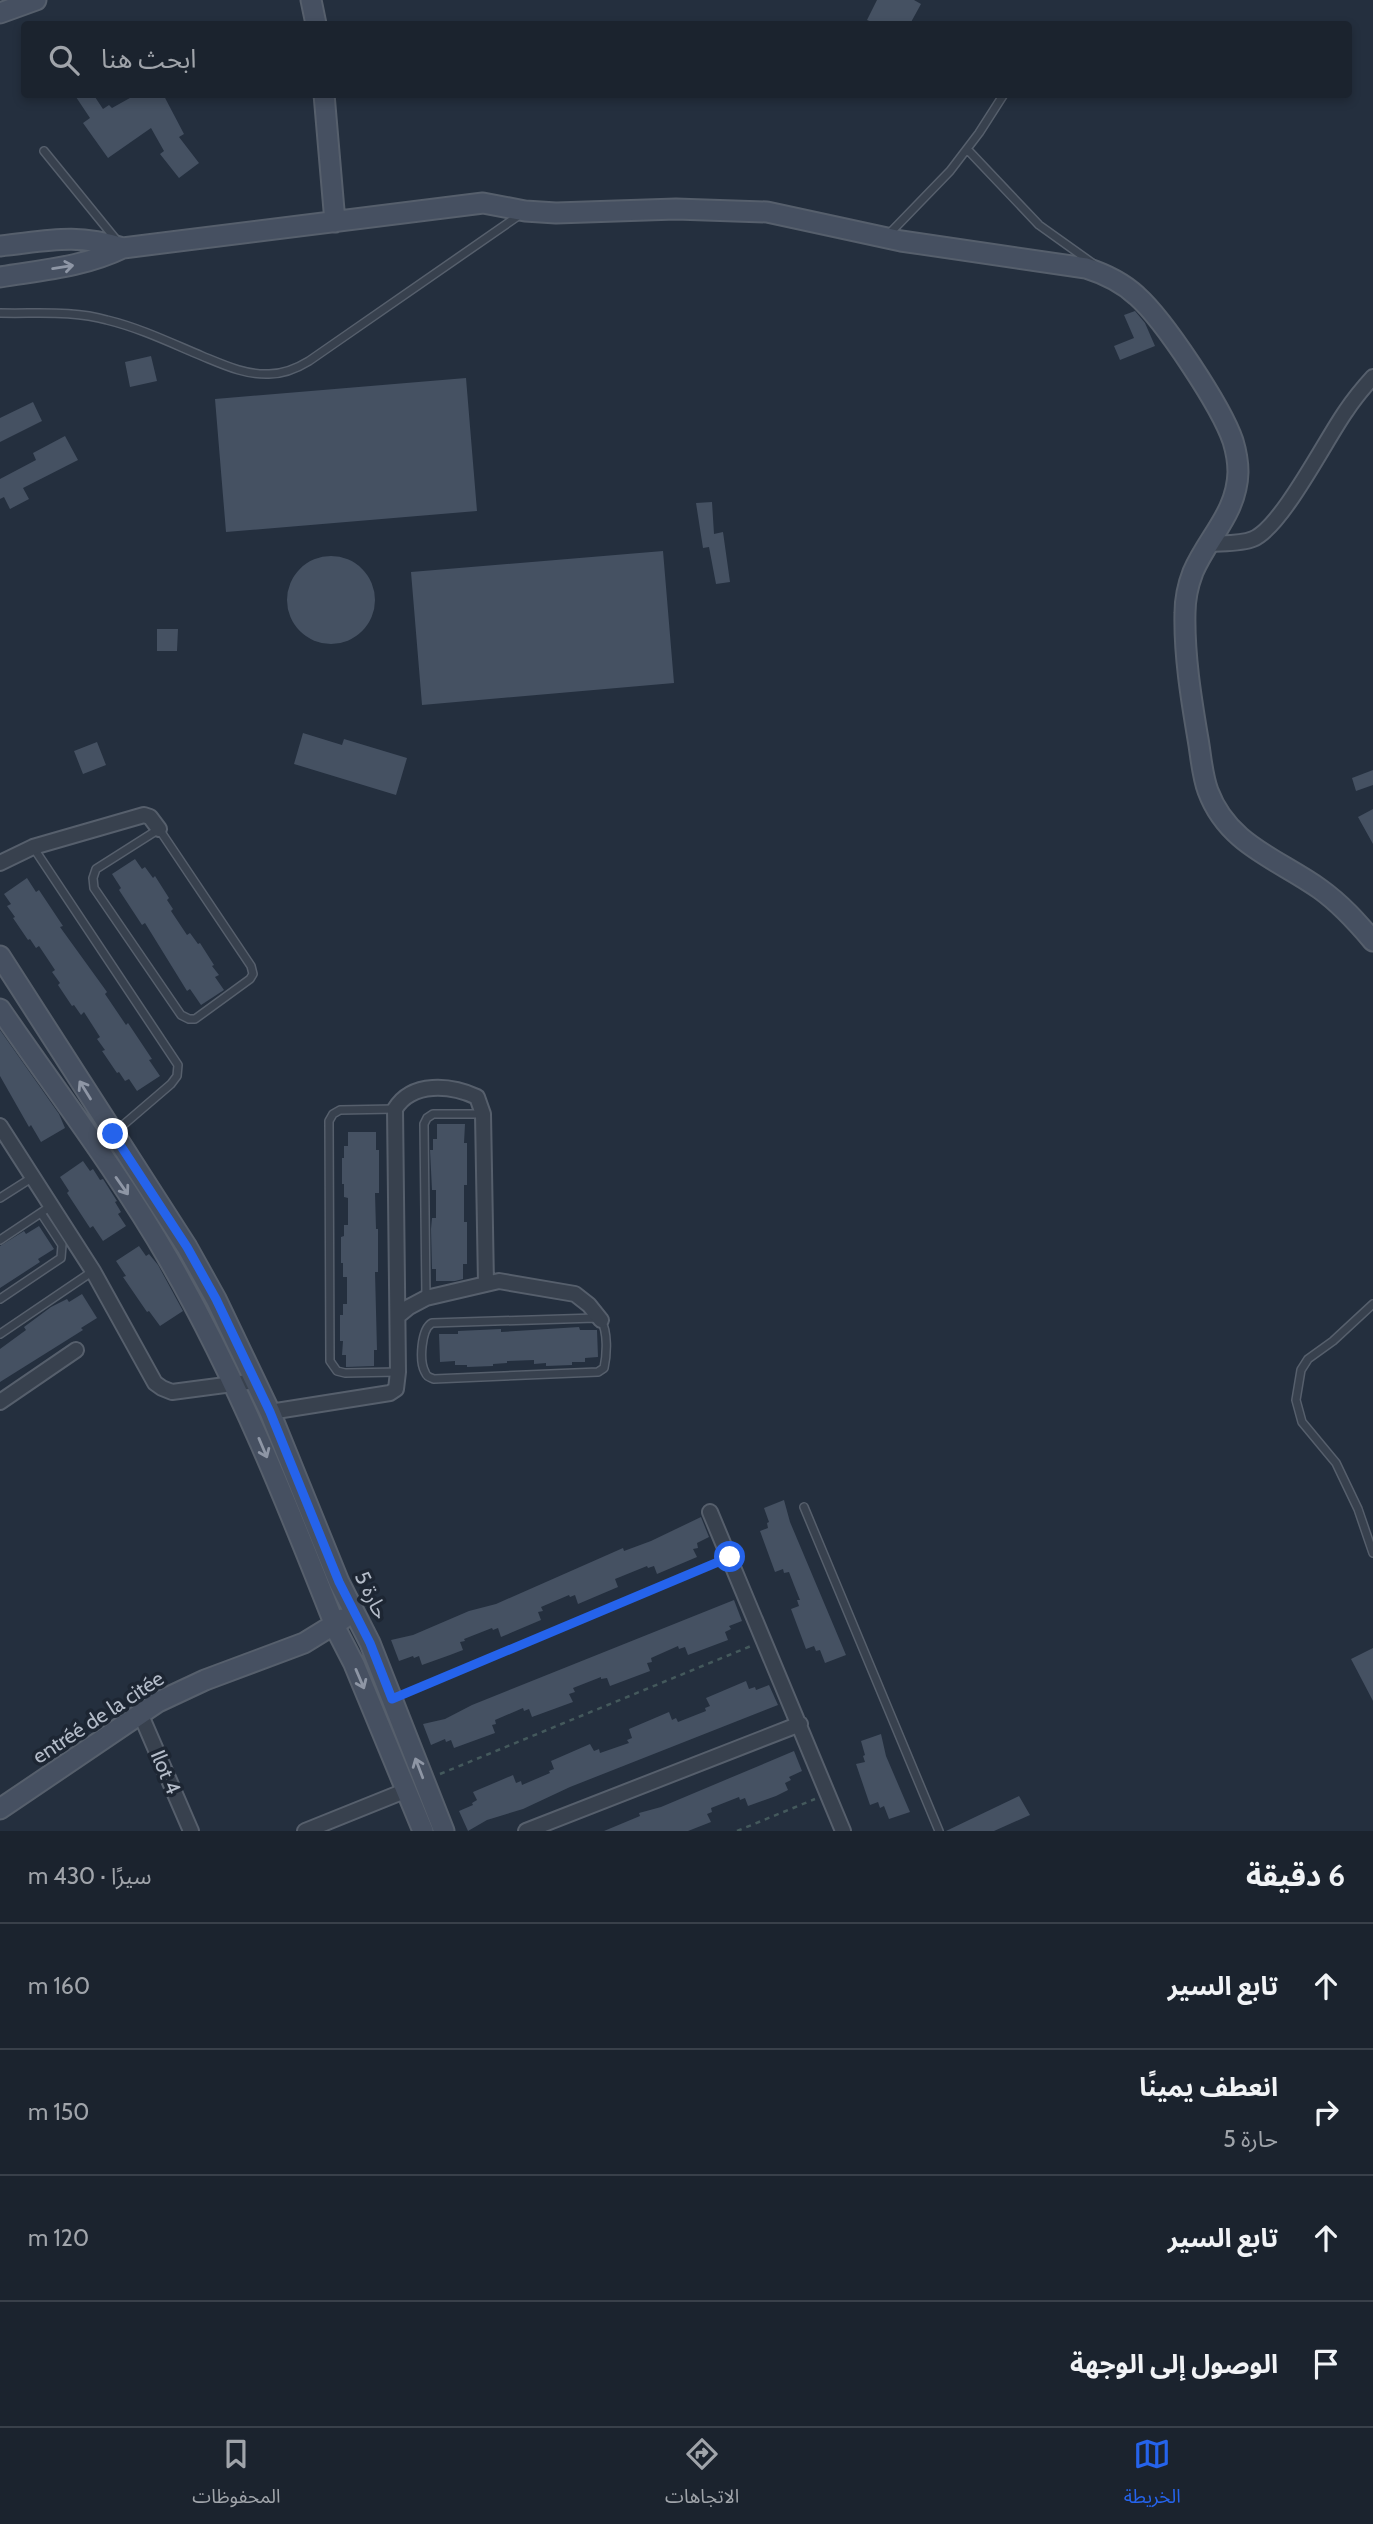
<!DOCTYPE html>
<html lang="ar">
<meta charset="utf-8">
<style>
body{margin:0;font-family:Cabin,"Noto Sans Arabic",sans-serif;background:#242b36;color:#f1f3f6;direction:rtl}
.stop{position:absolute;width:21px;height:21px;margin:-16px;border:5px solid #2563eb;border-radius:50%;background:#fff}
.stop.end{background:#2563eb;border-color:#fff;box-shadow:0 2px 7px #0008}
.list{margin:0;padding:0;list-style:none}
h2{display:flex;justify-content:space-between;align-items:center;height:91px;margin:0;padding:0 28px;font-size:30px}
h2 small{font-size:23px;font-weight:400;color:#a0a4aa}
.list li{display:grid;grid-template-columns:46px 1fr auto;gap:21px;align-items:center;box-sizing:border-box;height:126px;padding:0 28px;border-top:2px solid #39404a}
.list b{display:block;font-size:26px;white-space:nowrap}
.list p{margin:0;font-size:23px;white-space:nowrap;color:#a0a4aa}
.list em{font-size:23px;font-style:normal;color:#a0a4aa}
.icon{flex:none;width:38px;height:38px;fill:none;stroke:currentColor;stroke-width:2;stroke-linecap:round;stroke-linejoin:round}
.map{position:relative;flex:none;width:1373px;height:1831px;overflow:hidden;direction:ltr}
.search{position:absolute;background:#1b232e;box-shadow:0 4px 10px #0003;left:21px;right:21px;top:21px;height:77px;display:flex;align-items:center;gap:18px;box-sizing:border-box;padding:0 24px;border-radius:7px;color:#a0a4aa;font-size:26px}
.sheet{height:595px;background:#1b232e}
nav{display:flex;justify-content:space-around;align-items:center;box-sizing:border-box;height:98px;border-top:2px solid #39404a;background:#1b232e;font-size:19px;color:#a0a4aa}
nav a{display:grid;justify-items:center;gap:4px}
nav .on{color:#2563eb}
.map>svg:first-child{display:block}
</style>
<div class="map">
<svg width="1373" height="1831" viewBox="0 0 1373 1831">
<rect width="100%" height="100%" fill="#242f3e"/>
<path fill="#455162" d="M877,0H914L921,4L910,24H876L867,20Z
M74,94H93L103,109L109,105L112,108L137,94H163L184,134L179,137L199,163L179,178L160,154L164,151L151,128L108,158L83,123L90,118Z
M1135,311L1145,323L1155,346L1120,360L1114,346L1134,338L1124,315Z
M151,356L157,381L130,387L125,362Z
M466,378L477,511L226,532L215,399Z
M33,402L42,421L0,442V418Z
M65,436L78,460L23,488L29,499L10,509L4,497L0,499V479L36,460L33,453Z
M712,502L714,534L723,532L730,582L716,584L709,547L703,548L696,503Z
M663,551L674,683L422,705L411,572Z
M287 600a44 44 0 1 1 88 0a44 44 0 1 1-88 0Z
M157,629H178L177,651H157Z
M303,733L342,745L344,739L407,758L396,795L294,764Z
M97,742L106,765L83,774L74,751Z
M1373,770V785L1356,791L1352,778Z
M1373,809V844L1358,817Z
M135,859L142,869L145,867L153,878L155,876L169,898L167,900L173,909L171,911L187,935L190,933L198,944L200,943L214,965L212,966L219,975L215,977L224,990L201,1005L190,989L187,991L145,923L142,925L119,890L121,888L112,874Z
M27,878L36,892L39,890L63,926L60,927L107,992L105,994L126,1025L128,1023L152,1059L149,1060L160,1076L137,1091L129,1079L125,1081L119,1072L117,1073L102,1051L105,1050L97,1039L100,1037L84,1012L81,1015L74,1005L72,1006L58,985L60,983L52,972L55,970L39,946L36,948L30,939L28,940L13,918L15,917L7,906L11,904L4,894Z
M0,1030L59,1114L65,1128L41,1142L31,1125L29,1127L0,1076Z
M437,1124H465L464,1143H467V1185H464V1222H467V1264H463V1279L455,1281H436V1269H432L431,1229L432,1218H436V1190H432L430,1150H433V1139H437Z
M348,1132H376V1150H379V1193H375L376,1229H378V1272H375L377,1350H374V1366L346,1367V1355H342L343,1341H340V1315H343V1304H347V1277H343V1263H341V1237L344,1236V1225H348V1198L344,1197V1184H342V1158H344V1146H348Z
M83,1161L90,1171L93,1169L100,1180L103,1179L117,1201L115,1202L121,1212L118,1214L126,1226L103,1241L93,1226L90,1228L67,1193L69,1191L60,1177Z
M39,1226L54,1249L38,1259L40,1262L0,1288V1246L24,1231L26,1234Z
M139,1246L146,1256L149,1254L158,1265L183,1311L160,1326L149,1311L147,1312L123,1277L126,1276L116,1261Z
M82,1294L97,1318L81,1328L83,1330L0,1382V1349L26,1330L24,1327L51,1307L67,1299L69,1302Z
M579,1327L580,1330H597L598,1357L585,1358V1362H572V1365L546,1366V1363L534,1364V1360L507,1361V1363L493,1364V1366L467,1367V1365H455V1361L440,1362L439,1334H458V1331L501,1329V1332Z
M784,1500L790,1522L846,1655L825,1663L820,1650L816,1651L814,1646L806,1649L791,1609L799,1606L797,1600H800L794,1585L789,1572L784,1573L783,1569L775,1572L760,1531L768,1528L767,1523L769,1522L764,1508Z
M701,1517L709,1537L697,1543L698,1548L693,1549L697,1557L657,1574L654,1566L648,1568L647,1566L615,1579L618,1587L578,1604L575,1595L570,1597L569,1595L541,1607L543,1611L538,1612L541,1620L501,1637L498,1628L493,1630L492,1628L464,1639L465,1641L460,1642L463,1650L450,1655L422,1665L419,1656L414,1658L413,1656L399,1661L391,1640L413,1635L469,1611L496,1604L623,1548L624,1551L651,1541Z
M734,1600L742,1621L729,1626L731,1629L725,1632L728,1640L688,1655L685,1647L679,1649L678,1646L651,1658L652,1662L647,1663L650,1671L610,1686L607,1678L601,1679V1677L573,1688L575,1692L569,1694L573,1702L532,1717L529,1709L524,1711L523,1708L495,1720L496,1724L492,1725L495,1733L454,1748L451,1740L446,1742L445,1739L431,1745L423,1724L445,1719L472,1705Z
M1373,1648V1701L1351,1659Z
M746,1681L749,1689L755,1687L756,1690L769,1685L778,1705L570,1787L523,1809L487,1820L468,1831L459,1811L473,1805L472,1803L477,1800L473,1792L513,1775L516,1783L521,1781L522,1785L550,1773L549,1771L554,1769L551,1761L590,1744L594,1751L599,1749L600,1753L629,1743L627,1740L632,1738L629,1729L669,1712L672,1720L676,1718L678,1722L706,1711L705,1708L710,1706L706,1698Z
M881,1734L886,1756L910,1812L889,1819L884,1806L880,1808L878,1802L870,1805L856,1764L865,1762L863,1756L865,1755L861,1741Z
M794,1751L802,1771L789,1777L791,1780L785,1783L788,1790L776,1796L748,1806L745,1798L740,1800L739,1797L711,1808L712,1812L707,1814L711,1822L688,1831H604L640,1816L639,1813L661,1807Z
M1019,1796L1030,1815L994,1831H946Z"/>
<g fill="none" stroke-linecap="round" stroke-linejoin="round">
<defs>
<path id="lane" d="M967,149L1039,225L1095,265
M44,151L118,242
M889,234L950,171L979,133L1004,94
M0,313C35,314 73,310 107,320C140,328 171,343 202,356C224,365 245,375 269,374C283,374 296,369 309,361L521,214
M159,829L251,966L253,974L250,979L195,1019H189L181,1015L94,888L93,878L96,869Z
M33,847L178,1065L177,1076L171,1084L115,1132
M395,1109L340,1110L333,1114L329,1121L330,1361L337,1371L345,1373L398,1372
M0,1198L33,1177
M0,1240L51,1206
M426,1298L424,1124L427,1118L433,1114H483
M0,1299L61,1258L62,1245L41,1213
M1373,1304L1333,1341L1308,1359L1301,1370L1296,1400L1302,1422L1336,1463L1358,1509L1373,1553
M595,1318L601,1320C608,1332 607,1354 604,1368L598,1372L434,1379C429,1377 427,1377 425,1372C419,1361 421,1329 432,1323Z
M0,1334L93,1271
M804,1507L939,1831"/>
<path id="street" d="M1210,544C1223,543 1241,544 1253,539C1282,527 1326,439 1346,411C1354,399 1363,388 1373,377
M0,863L33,847L144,815L150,817L159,829
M0,1126L93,1271L155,1383L162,1388L172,1392L256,1381
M398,1316L409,1307L426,1298L499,1281L575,1294L589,1305L601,1320
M0,1402L76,1350
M270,1412L390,1393L396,1389L398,1372L395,1109C412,1081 451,1085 477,1097L483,1114L486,1284
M710,1512L843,1831
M140,1713L191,1831
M305,1831L407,1790
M526,1831L800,1724"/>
<path id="secondary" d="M311,0L316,24
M0,13L36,0
M324,94L335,222
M0,246C48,241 75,233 123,248
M0,277C43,270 84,267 123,248L483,203L525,211L556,213L676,209L767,212L901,241L1086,268C1105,274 1122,282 1137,296C1164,320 1221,406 1233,441C1236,451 1238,461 1238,472C1237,513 1208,537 1193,572C1188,585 1185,599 1185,613C1184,654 1191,698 1198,739C1201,756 1202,775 1208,791C1228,845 1278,859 1320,889C1341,904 1357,922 1373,941
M0,956L187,1247L216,1299L270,1412L339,1582L370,1643L444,1831
M0,1009C57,1092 119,1173 169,1260C237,1378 288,1506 338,1633L354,1664L423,1831
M0,1809L158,1702L205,1680L304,1643L343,1619"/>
</defs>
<use href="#lane" stroke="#565f6c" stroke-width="10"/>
<use href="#street" stroke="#565f6c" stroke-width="18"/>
<use href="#secondary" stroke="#565f6c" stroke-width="23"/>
<path stroke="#44595c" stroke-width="2.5" stroke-dasharray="5 5" stroke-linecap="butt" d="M408,1692L715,1563
M440,1774L751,1646
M737,1831L815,1799"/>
<use href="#lane" stroke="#38414e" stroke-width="7"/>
<use href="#street" stroke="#38414e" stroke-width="14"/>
<use href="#secondary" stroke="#465061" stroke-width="19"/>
</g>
<defs><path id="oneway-shaft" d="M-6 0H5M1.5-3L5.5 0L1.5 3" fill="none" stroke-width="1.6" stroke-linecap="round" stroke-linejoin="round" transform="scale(1.75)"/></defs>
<g stroke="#8e96a5">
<use href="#oneway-shaft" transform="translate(63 267) rotate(-9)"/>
<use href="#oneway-shaft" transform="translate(85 1090) rotate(-122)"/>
<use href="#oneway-shaft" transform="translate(122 1186) rotate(55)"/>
<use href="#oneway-shaft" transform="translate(263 1448) rotate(67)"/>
<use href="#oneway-shaft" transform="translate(360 1679) rotate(67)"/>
<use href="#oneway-shaft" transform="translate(419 1768) rotate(-111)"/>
</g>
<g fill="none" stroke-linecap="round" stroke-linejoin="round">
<path stroke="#2563eb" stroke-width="9" d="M113,1134L187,1247L216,1299L270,1412L339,1582L370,1643L392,1699L730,1557"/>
</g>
<g text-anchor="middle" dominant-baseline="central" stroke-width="7" stroke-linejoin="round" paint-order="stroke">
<g font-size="21" fill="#b4bcc9" stroke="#1d2633">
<text transform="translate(372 1595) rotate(64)">حارة 5</text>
<text transform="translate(98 1717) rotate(-33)">entréé de la citée</text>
<text transform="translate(166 1772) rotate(67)">Ilot 4</text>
</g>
</g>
</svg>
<div class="stop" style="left:730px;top:1557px"></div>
<div class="stop end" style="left:113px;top:1134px"></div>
<div class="search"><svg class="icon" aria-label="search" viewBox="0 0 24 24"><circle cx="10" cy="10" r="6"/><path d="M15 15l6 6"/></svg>ابحث هنا</div>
</div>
<section class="sheet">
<h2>6 دقيقة<small>سيرًا · 430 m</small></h2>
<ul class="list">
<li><svg class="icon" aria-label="ahead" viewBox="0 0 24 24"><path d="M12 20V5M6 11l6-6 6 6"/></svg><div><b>تابع السير</b></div><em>160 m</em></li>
<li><svg class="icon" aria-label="right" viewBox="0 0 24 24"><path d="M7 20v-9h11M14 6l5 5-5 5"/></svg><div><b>انعطف يمينًا</b><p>حارة 5</p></div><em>150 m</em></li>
<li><svg class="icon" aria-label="ahead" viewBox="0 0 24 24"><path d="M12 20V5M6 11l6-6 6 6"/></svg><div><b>تابع السير</b></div><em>120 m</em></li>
<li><svg class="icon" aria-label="arrive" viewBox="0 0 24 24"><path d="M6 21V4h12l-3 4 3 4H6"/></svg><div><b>الوصول إلى الوجهة</b></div></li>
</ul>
</section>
<nav>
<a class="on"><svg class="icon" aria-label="map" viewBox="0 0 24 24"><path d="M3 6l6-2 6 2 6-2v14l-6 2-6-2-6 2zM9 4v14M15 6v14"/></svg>الخريطة</a>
<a><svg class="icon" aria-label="directions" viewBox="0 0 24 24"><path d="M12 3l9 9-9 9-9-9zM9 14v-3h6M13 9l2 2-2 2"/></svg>الاتجاهات</a>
<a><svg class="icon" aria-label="saved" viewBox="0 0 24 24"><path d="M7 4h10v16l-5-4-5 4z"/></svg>المحفوظات</a>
</nav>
